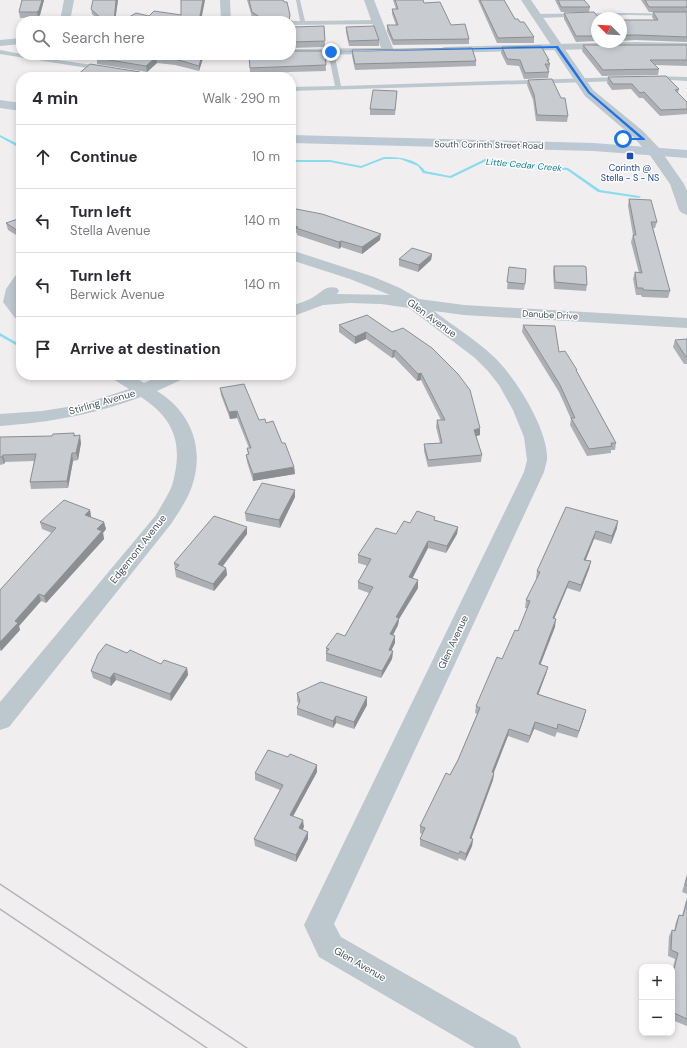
<!DOCTYPE html>
<meta charset="utf-8">
<style>
body{margin:0;font-family:"DM Sans",sans-serif;background:#f2f2f3;color:#2b2b33}
.controls{position:absolute;right:12px;bottom:12px;display:grid;overflow:hidden;border-radius:8px;box-shadow:0 2px 6px #0003}
.controls button{width:36px;height:36px;display:grid;place-items:center;padding:0;border:0;border-bottom:1px solid #e1e1e2;background:#fff;color:#2b2b33;font:20px sans-serif}
.compass{position:absolute;left:591px;top:12px;width:36px;height:36px;border-radius:50%;background:#fff;box-shadow:0 2px 6px #0003;rotate:294deg}
.stop{position:absolute;width:12px;height:12px;margin:-9px;border:3px solid #1a73e8;border-radius:50%;background:#fff}
.stop.end{background:#1a73e8;border-color:#fff;box-shadow:0 1px 4px #0008}
.list{margin:0;padding:0;list-style:none}
h2{display:flex;justify-content:space-between;align-items:center;height:52px;margin:0;padding:0 16px;font-size:17px}
h2 small{font-size:13px;font-weight:400;color:#7c7c81}
.list li{display:grid;grid-template-columns:26px 1fr auto;gap:12px;align-items:center;box-sizing:border-box;height:64px;padding:0 16px;border-top:1px solid #e1e1e2}
.list b{display:block;font-size:15px;white-space:nowrap}
.list p{margin:0;font-size:13px;white-space:nowrap;color:#7c7c81}
.list em{font-size:13px;font-style:normal;color:#7c7c81}
.icon{flex:none;width:22px;height:22px;fill:none;stroke:currentColor;stroke-width:2;stroke-linecap:round;stroke-linejoin:round}
.map{position:relative;flex:none;width:687px;height:1048px;overflow:hidden}
.search{position:absolute;background:#fff;box-shadow:0 2px 6px #0003;left:16px;top:16px;width:280px;height:44px;display:flex;align-items:center;gap:10px;box-sizing:border-box;padding:0 14px;border-radius:16px;color:#7c7c81;font-size:15px}
.panel{position:absolute;background:#fff;box-shadow:0 2px 6px #0003;left:16px;top:72px;width:280px;height:308px;border-radius:16px}
.map>svg:first-child{display:block}
</style>
<div class="map">
<svg width="687" height="1048" viewBox="0 0 687 1048">
<rect width="100%" height="100%" fill="#f1eeef"/>
<g fill="none" stroke-linecap="round" stroke-linejoin="round">
<path fill="#89dced" fill-rule="evenodd" d="M0,135L18,144H21V146H16L0,137Z
M384,157C399,157 416,158 425,171L450,176L485,159L568,168L600,190L639,196L641,197L639,198L598,192L567,170L486,161L451,178L423,173L418,166L400,159H384L361,168L330,162H294L291,161V158L295,160H330L361,166Z
M0,333L21,345V348L0,336Z"/>
<path fill="#bcc7ce" fill-rule="evenodd" d="M296,0H300L305,21L378,20L381,22L378,24L291,25V21H300Z
M628,13L687,14V16L628,15L536,18L533,16L536,14Z
M224,18L254,19L257,21H226L224,20Z
M0,50L21,54V55L100,66L103,68L100,70L0,54Z
M331,50L334,52L341,86L621,77L624,79L621,81L291,91V87L335,86L328,52Z
M128,70L159,75L162,77H149L126,73V71Z
M655,76L687,77V81L653,79L652,78Z"/>
<path fill="#bcc7ce" fill-rule="evenodd" d="M64,0H74L70,21H60Z
M220,0H230L231,21H221Z
M364,0H374L394,51L392,53C388,54 385,53 381,54L291,55H289H291V49L381,48Z
M21,38V44L0,46V40Z
M635,42L687,43V49L635,48L444,53L438,50L444,47Z
M291,250L374,277L400,288L419,299L464,305L687,318V328L464,315L434,311C453,326 475,339 493,356C514,375 549,430 547,460C546,464 545,468 544,472L334,924L341,937L516,1037L521,1048H475L319,957L304,925L524,472L527,460L524,437L513,410L499,385L487,370L475,358L409,308L381,304L350,303L323,305L291,317V306C299,303 308,301 315,296C323,291 326,285 337,288L339,291L337,294L390,295L350,279L291,260Z
M21,274V294L19,301L21,303V319L15,318L3,302L6,289L15,276Z
M110,375H131L144,383L162,375H186L183,379L157,391C191,412 205,448 192,486C188,499 178,513 171,524L9,727L0,730V702L156,515C161,506 167,497 171,488C173,483 174,478 175,473C182,438 170,416 141,397C92,415 52,422 0,426V414L42,411L80,405L129,389L113,379Z"/>
<path fill="#bcc7ce" fill-rule="evenodd" d="M521,0H531L593,90L643,131L659,148L684,184L687,191V215L682,213L679,210L670,184L649,154L633,137L585,96Z"/>
<path fill="#bcc8d3" fill-rule="evenodd" d="M0,100L21,103V111L0,108Z
M291,135L593,143L687,150V158L593,151L291,143Z"/>
<path stroke="#b1b4b9" stroke-width="1.5" d="M0,884L247,1048
M0,909L207,1048"/>
</g>
<path fill="#acafb4" d="M22,0H44L40,15L38,17L20,18L19,12Z
M118,0L115,21H99L92,14L91,9Z
M247,0H283L284,2H287L290,15V20L292,21L293,27L324,26L325,47L291,48V21H249V20H254V18L252,17Z
M393,0H423L424,3L469,39V44L393,45L387,31V25H396L392,14V9H396Z
M478,0H504L515,19L520,22L534,37V43H497Z
M555,0H584L590,7L589,12H561Z
M641,0H687V42L635,40L621,41V20H654L652,17L653,12H649Z
M564,13L597,18V41L576,42L564,19Z
M346,27L379,40V46H349L346,32Z
M583,45H687V66L655,65L659,69L658,75L602,76L582,51Z
M502,47L549,60V63L550,64L549,70H548L549,72L548,78L524,79L519,66L507,65L501,53Z
M352,50L476,61V66L355,70L352,56Z
M325,51L326,71L250,73L249,55Z
M101,55H204L199,71L175,65L157,63L147,72L97,64V58Z
M608,77L679,89L678,93L687,102V114L660,116L643,98H639L631,89L612,90L607,83Z
M528,80L568,116L567,122L536,121L533,100L527,85Z
M397,91L395,115H370V109Z
M629,199L657,222L655,228H653L670,291L668,298L642,297L641,295H636L633,279L635,272L639,273L631,242L633,235L628,206Z
M291,214L380,240L362,254L341,247L339,249L297,235V233L291,232Z
M21,218V238L8,230L6,223Z
M432,254L431,260L418,272L399,266V259Z
M554,266L587,285L586,291L554,289L553,272Z
M509,267L525,284L524,290L507,289Z
M367,315L480,435L476,436L482,455L481,462L428,467L424,451V444L440,443L436,427L437,420H441L421,380L417,381L394,357L392,358L366,339L355,344L339,332V325Z
M523,325L559,352L577,372L616,443L615,450H611V453L587,456L570,425L571,419L559,392L522,332Z
M687,339V364H684L673,347L675,340Z
M220,388L259,420L266,423L282,443L294,467L295,474L253,481L247,462L246,455H248L247,448H249L237,418L230,419L221,395Z
M74,433L75,436L81,443L78,460L73,461L68,488L31,489L30,482L34,461L5,462L4,464L0,465V437L52,436Z
M295,497L280,528L246,521L245,513Z
M566,507L617,528L611,544L594,539L585,560L591,561L589,569L580,592L567,588L554,619L555,627L540,664L548,667L546,674L538,694L586,710L584,718L577,738L557,732L555,737L534,729L528,743L508,736L493,773H494L493,780L471,839H473L472,846L465,861L459,858L458,861L420,846V839L422,834L420,833V826L458,760L477,714L475,713L476,706L518,631L527,608H525L526,600L537,579L536,578L537,571Z
M90,510L91,517L104,522L106,529L103,533L104,539L46,603L41,601L19,626L20,630L1,651L0,650V590L52,533L42,529L40,522Z
M435,520L458,527L457,534L446,553L428,548L412,578L418,588L399,619L398,625L393,635L395,636V643L391,651H393L392,659L381,678L326,661V648L345,636L369,593L358,589V582L368,566L358,563V555L396,534L410,523Z
M247,534L223,566L226,568L227,575L214,591L176,577L174,563Z
M127,653L161,664L187,668L188,675L171,701L116,680L111,686L93,678L91,671Z
M297,693L367,697V705L354,729L336,723L333,728L297,715V708L299,704L297,701Z
M288,757L317,765V772L293,816L304,827L302,830L308,832V839L296,862L255,846L254,839L280,790L255,780V773Z
M687,874V894L682,892Z
M687,897V1026L672,1020V972L675,959L668,956L669,936L672,930L674,931L676,922L679,915L682,916Z"/>
<path fill="#8c8f92" d="M42,0H44L40,15L38,17L37,12Z
M116,0H118L115,21H114Z
M203,0H205L201,21H199Z
M202,55H204L199,71V66Z
M156,57L157,63L147,72L146,66Z
M140,72L141,77H134Z
M381,234L380,240L362,254V247Z
M341,241V247L339,249V242Z
M432,254L431,260L418,272L419,265Z
M366,332V339L355,344V337Z
M395,350L394,357L392,358L393,351Z
M421,373V380L417,381L418,374Z
M237,411V418L230,419L229,412Z
M480,428V435L473,437L474,430Z
M80,435L81,443L78,460L76,453Z
M72,453L73,461L68,488L67,481Z
M3,455L5,462L4,464L2,457Z
M294,467L295,474L253,481V474Z
M295,490V497L280,528L279,520Z
M90,510L91,517L86,522L85,515Z
M618,521L617,528L611,544L612,536Z
M104,522L106,529L103,533L104,539L46,603L44,596L97,529Z
M247,527V534L218,572V564Z
M458,527L457,534L446,553L447,546Z
M596,531L594,539L583,567L584,560Z
M428,541V548L409,585V577Z
M591,561L589,569L580,592L581,585Z
M226,568L227,575L214,591L213,584Z
M418,580V588L399,619L398,625L390,641V634L396,617Z
M569,581L567,588L551,626L553,618Z
M39,594L41,601L19,626L20,630L1,651L0,647V642L15,621Z
M556,619L555,627L538,671L539,664Z
M395,636V643L388,657L389,650Z
M393,651L392,659L381,678L382,671Z
M548,667L546,674L536,701L537,694Z
M187,668L188,675L171,701L170,694Z
M114,673L116,680L111,686L110,678Z
M367,697V705L354,729V722Z
M586,710L584,718L577,738L579,731Z
M336,716V723L333,728V721Z
M535,722L534,729L528,743L530,736Z
M509,729L508,736L491,780L492,772Z
M317,765V772L290,822V815Z
M494,773L493,780L469,845L470,838Z
M303,820L304,827L299,835V828Z
M308,832V839L296,862V855Z
M473,839L472,846L465,861L466,854Z"/>
<path fill="#c8ccd1" stroke="#8c8f92" d="M22,0H42L39,10L37,12H19Z
M93,0H116L114,21H104L91,9Z
M181,0H203L199,21H122L136,13L149,16L154,11L181,15Z
M249,0H283L284,2H287L290,15L289,20L292,21L293,27L324,26L325,41L291,42V21H249V20H254V17L258,16L252,12Z
M395,0H423L424,3L440,2L451,25L465,24L469,39L393,40L387,25H398L392,9H398Z
M480,0H504L515,19H518L520,22H524L534,37L498,38Z
M558,0H584L590,7H561Z
M645,0H687V7H649Z
M594,12L599,18H597V36H576L564,13Z
M653,12H687V37L636,35H621V20H658Z
M374,26L379,40L349,41L346,27Z
M583,45H687V60H650L659,69L603,70Z
M541,46L549,60H547L550,64H545L549,72L525,73L520,60L507,59L502,47Z
M472,48L476,61L355,64L352,50Z
M291,51H325L326,65L250,68L249,55H291Z
M101,55H202L199,66L175,59L156,57L146,66L97,58Z
M90,64L140,72L134,77H75Z
M666,76L679,89L675,90L687,102V109L661,110L644,92L640,93L632,84H613L608,77Z
M552,79L561,98H565L568,116L537,115L534,94L528,80Z
M373,90L397,91L395,110L370,109Z
M629,199L651,200L657,222H651L670,291L643,290V288H637L635,272L642,273L633,235H636Z
M296,209L322,214L381,234L362,247L341,241L339,242L296,228L298,227L291,225V214Z
M21,218V233L6,223Z
M412,248L432,254L419,265L399,259Z
M554,266H584L586,267L587,285L555,282Z
M509,267L526,269L525,284L507,282Z
M367,315L392,332L403,328L432,348L458,374L470,390L480,428L474,430L482,455L428,460L424,444L442,443L437,420H445L421,373L418,374L395,350L393,351L366,332L355,337L339,325Z
M523,325L555,326L559,352L565,351L577,370H576L616,443H611L612,446L589,449L571,418H575L560,385Z
M687,339V357H686L675,340Z
M244,384L259,420L265,419L266,423L273,421L282,443H285L294,467L253,474L246,455L249,454L247,448H251L237,411L229,412L220,388Z
M74,433V436L80,435L76,453H72L67,481L30,482L36,454L3,455L2,457H0V437L52,436L53,434Z
M262,483L295,490L279,520L245,513Z
M64,500L90,510L85,515L104,522L97,529L102,531L44,596L39,594L15,621L18,623L0,642V590L56,528L40,522Z
M566,507L618,521L612,536L596,531L584,560L591,561L581,585L569,581L553,618L556,619L539,664L548,667L537,694L586,710L579,731L558,724L557,729L535,722L530,736L509,729L492,772L494,773L470,838L473,839L466,854L460,851L459,854L420,839L425,828L420,826L446,773L450,775L458,760L480,708L476,706L497,657L502,659L515,630L518,631L530,601L526,600L540,572L537,571Z
M417,511L435,517L434,520L458,527L447,546L428,541L409,577L418,580L396,617L399,618L390,634L395,636L389,650L393,651L382,671L326,653L329,649L326,648L337,633L345,636L373,587L358,582L371,559L358,555L376,528L396,534L404,521L410,523Z
M214,516L247,527L218,564L226,568L213,584L175,569L179,565L174,563Z
M106,644L127,653L130,650L161,664L164,660L187,668L170,694L114,673L110,678L91,671L98,654Z
M321,682L367,697L354,722L336,716L333,721L297,708L300,701L297,693Z
M268,750L288,757L290,754L317,765L290,815L303,820L299,828L308,832L296,855L254,839L283,785L255,773Z
M687,877V886L685,885Z
M687,901V1019L672,1012V977L678,953L671,950L672,930L675,931L679,915L683,916Z"/>
<path fill="#1a73e8" d="M558,46L590,92L645,139V140H622L623,138H640L588,93L556,48L329,52Z"/>
<rect fill="#1a4fb4" stroke="#fff" stroke-width="1.5" x="626" y="152" width="8" height="8" rx="2"/>
<g text-anchor="middle" dominant-baseline="central" stroke-width="3" stroke-linejoin="round" paint-order="stroke">
<g font-size="9" fill="#46535c" stroke="#fff">
<text transform="translate(489 145) rotate(1)">South Corinth Street Road</text>
<text transform="translate(550 315) rotate(3)">Danube Drive</text>
</g>
<g font-size="9" font-style="italic" fill="#0b7d94" stroke="#fff">
<text transform="translate(524 165) rotate(5)">Little Cedar Creek</text>
</g>
<g font-size="9" fill="#164399" stroke="#fff">
<text x="630" y="168">Corinth @<tspan x="630" dy="10">Stella - S - NS</tspan></text>
</g>
<g font-size="10" fill="#46535c" stroke="#fff">
<text transform="translate(432 318) rotate(36)">Glen Avenue</text>
<text transform="translate(102 402) rotate(-16)">Stirling Avenue</text>
<text transform="translate(138 549) rotate(-52)">Edgemont Avenue</text>
<text transform="translate(453 642) rotate(-65)">Glen Avenue</text>
<text transform="translate(360 964) rotate(30)">Glen Avenue</text>
</g>
</g>
</svg>
<div class="controls">
<button>+</button>
<button>−</button>
</div>
<svg class="compass" viewBox="-18 -18 36 36"><path d="M0-13l5 13h-10z" fill="#e53935"/><path d="M0 13l5-13h-10z" fill="#7c7c81"/></svg>
<div class="stop" style="left:623px;top:139px"></div>
<div class="stop end" style="left:331px;top:52px"></div>
<div class="search"><svg class="icon" aria-label="search" viewBox="0 0 24 24"><circle cx="10" cy="10" r="6"/><path d="M15 15l6 6"/></svg>Search here</div>
<section class="panel">
<h2>4 min<small>Walk · 290 m</small></h2>
<ul class="list">
<li><svg class="icon" aria-label="ahead" viewBox="0 0 24 24"><path d="M12 20V5M6 11l6-6 6 6"/></svg><div><b>Continue</b></div><em>10 m</em></li>
<li><svg class="icon" aria-label="left" viewBox="0 0 24 24"><path d="M17 20v-9H6M10 6l-5 5 5 5"/></svg><div><b>Turn left</b><p>Stella Avenue</p></div><em>140 m</em></li>
<li><svg class="icon" aria-label="left" viewBox="0 0 24 24"><path d="M17 20v-9H6M10 6l-5 5 5 5"/></svg><div><b>Turn left</b><p>Berwick Avenue</p></div><em>140 m</em></li>
<li><svg class="icon" aria-label="arrive" viewBox="0 0 24 24"><path d="M6 21V4h12l-3 4 3 4H6"/></svg><div><b>Arrive at destination</b></div></li>
</ul>
</section>
</div>
